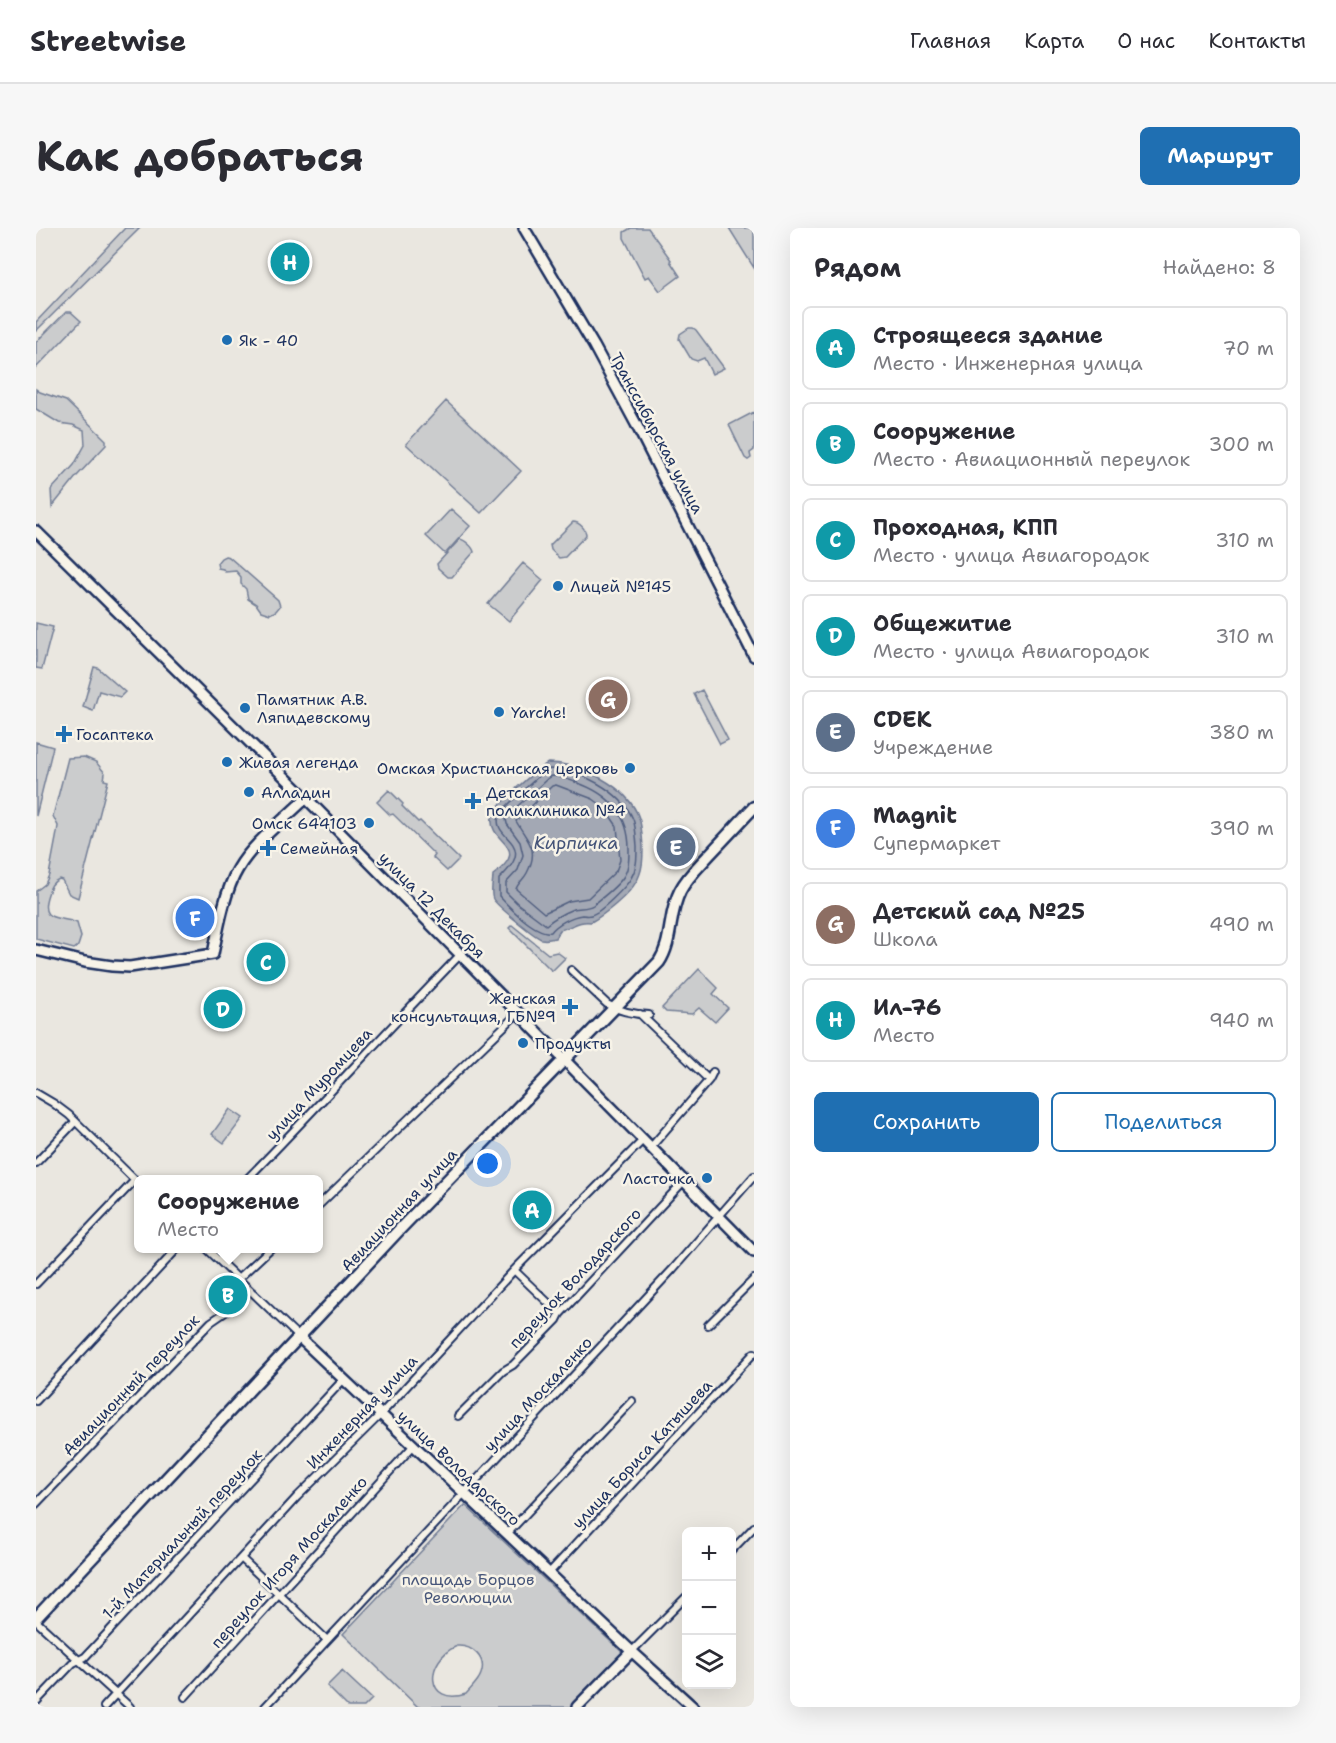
<!DOCTYPE html>
<html lang="ru">
<meta charset="utf-8">
<style>
body{margin:0;font-family:"Shantell Sans",sans-serif;background:#f7f7f7;color:#2b2b33}
.controls{position:absolute;right:18px;bottom:18px;display:grid;overflow:hidden;border-radius:9px;box-shadow:0 6px 24px #0002}
.controls button{width:54px;height:54px;display:grid;place-items:center;padding:0;border:0;border-bottom:2px solid #e1e1e2;background:#fff;color:#2b2b33;font:30px sans-serif}
.you{position:absolute;left:452px;top:936px;width:21px;height:21px;margin:-15px;border:4px solid #fff;border-radius:50%;background:#1a73e8;box-shadow:0 0 0 9px #1a73e833}
.badge{display:grid;place-items:center;width:39px;height:39px;border-radius:50%;background:#1f6fb2;color:#fff;font-size:20px;font-weight:700}
.pin{position:absolute;translate:-50% -50%;border:3px solid #fff;box-shadow:0 2px 6px #0006}
.popup{position:absolute;left:98px;top:947px;width:189px;height:78px;box-sizing:border-box;display:grid;place-content:center;border-radius:9px;background:#fff;filter:drop-shadow(0 2px 4px #0005);font-size:20px;white-space:nowrap;color:#7c7c81}
.popup b{font-size:22px;color:#2b2b33}
.popup::after{content:'';position:absolute;left:50%;top:100%;margin-left:-12px;border:12px solid transparent;border-top-color:#fff}
.list{margin:0;padding:0;list-style:none}
h2{display:flex;justify-content:space-between;align-items:center;height:78px;margin:0;padding:0 24px;font-size:26px}
h2 small{font-size:20px;font-weight:400;color:#7c7c81}
.list li{display:grid;grid-template-columns:39px 1fr auto;gap:18px;align-items:center;box-sizing:border-box;height:84px;margin:0 12px 12px;padding:0 12px;border:2px solid #e1e1e2;border-radius:9px}
.list b{display:block;font-size:22px;white-space:nowrap}
.list p{margin:0;font-size:20px;white-space:nowrap;color:#7c7c81}
.list em{font-size:20px;font-style:normal;color:#7c7c81}
.actions{display:flex;gap:12px;padding:18px 24px}
.actions a{flex:1;padding:14px 0;border:2px solid #1f6fb2;border-radius:9px;text-align:center;font-size:21px;color:#1f6fb2}
.actions .main{background:#1f6fb2;color:#fff}
.icon{flex:none;width:33px;height:33px;fill:none;stroke:currentColor;stroke-width:2;stroke-linecap:round;stroke-linejoin:round}
.map{position:relative;flex:none;width:718px;height:1479px;overflow:hidden;border-radius:9px}
header{display:flex;align-items:center;gap:36px;box-sizing:border-box;height:84px;padding:0 30px;background:#fff;border-bottom:2px solid #e1e1e2}
header strong{font-size:28px}
nav{display:flex;gap:33px;margin-inline-start:auto;font-size:21px}
.intro{display:flex;align-items:center;justify-content:space-between;box-sizing:border-box;height:144px;padding:0 36px}
h1{margin:0;font-size:42px}
.button{padding:15px 27px;border-radius:9px;background:#1f6fb2;color:#fff;font-size:21px;font-weight:700}
main{display:flex;gap:36px;padding:0 36px}
aside{flex:1;background:#fff;border-radius:9px;box-shadow:0 6px 24px #0002}
.map>svg:first-child{display:block}
</style>
<header>
<strong>Streetwise</strong>
<nav><a>Главная</a><a>Карта</a><a>О нас</a><a>Контакты</a></nav>
</header>
<div class="intro"><h1>Как добраться</h1><a class="button">Маршрут</a></div>
<main>
<div class="map">
<svg width="718" height="1479" viewBox="0 0 718 1479">
<rect width="100%" height="100%" fill="#eae7e0"/>
<filter id="ink" filterUnits="userSpaceOnUse"><feTurbulence type="fractalNoise" baseFrequency=".0167" numOctaves="2"/><feDisplacementMap in="SourceGraphic" scale="12" xChannelSelector="R" yChannelSelector="G"/><feConvolveMatrix kernelMatrix="1 2 1 2 8 2 1 2 1" color-interpolation-filters="sRGB"/></filter>
<g filter="url(#ink)">
<path fill="#cbcccd" stroke="#737e96" stroke-width="1.5" fill-rule="evenodd" d="M89,0H104L0,103V94Z
M595,0H612L635,32L634,33L644,48L624,63L613,48L609,50L588,10V4Z
M693,0H718V40Z
M30,84H35L45,93L0,140V114Z
M653,100H657L660,102L688,140L676,146L668,130L661,133L655,131L643,111L644,106Z
M0,161L4,164L30,173L70,212V217L40,249L16,279L15,262L38,237L49,217L48,202L37,197L23,195L0,181Z
M410,173L485,243L445,285L370,216Z
M718,184V222L714,225L715,230L712,232L709,230L693,197Z
M415,281L434,298L409,326L390,308Z
M537,294C543,294 550,301 550,307L529,329L523,330L515,322L514,317Z
M424,311C429,312 437,319 438,324L416,349H412L402,340L401,336Z
M189,328L193,329L242,372L244,378L240,383L234,386L225,383L220,376L212,371L210,361L205,356V349L200,343L189,344L187,341L182,340L181,335L185,330Z
M487,335L507,352L473,393L452,376Z
M0,395L17,399L6,441L0,440Z
M58,439L62,440L89,464L84,469L63,463L57,483L47,479Z
M666,462L692,512L684,516L658,466Z
M0,514L17,519L0,588Z
M48,529L60,534L69,545L68,552L72,553L42,670L33,666L26,652L23,651C16,654 14,659 12,666C2,696 23,687 41,695L45,709L42,718L38,721L0,711V663L9,656L13,647L21,605L22,598L17,588L32,530Z
M353,562L367,576L366,578L382,594L384,593L423,631L411,643L397,630L399,627L357,586L354,587L341,574Z
M476,697L512,726L521,724L529,730L516,743L473,700Z
M663,741L682,760L677,766L692,780L679,794L663,780L656,786L630,784L626,780Z
M194,881L207,890L188,915L176,906Z
M429,1277L587,1425L535,1479H382L307,1406ZM421,1418C436,1417 451,1430 445,1446C443,1453 435,1460 430,1466C389,1479 388,1432 421,1418Z
M306,1443L336,1471L328,1479H312L291,1458Z"/>
<path fill="#a3a8b4" stroke="#6d7892" stroke-width="1.5" d="M512,535C544,535 592,558 603,590C606,598 606,610 607,618C607,630 607,643 600,654C593,667 568,687 555,694C543,692 536,699 524,702L519,710C515,711 510,712 505,711C498,708 461,678 457,671C454,665 457,654 457,647C497,617 452,616 456,589C457,579 502,540 512,535Z"/>
<g fill="none" stroke-linecap="round" stroke-linejoin="round">
<path stroke="#515f80" stroke-width="1.5" d="M514,541C543,541 585,563 597,591C600,599 600,610 601,618C601,630 601,640 595,650C591,658 564,685 555,687C552,688 549,687 546,687C536,688 521,696 515,704C500,707 473,679 463,668V651C504,613 455,612 463,588C466,580 498,553 506,545Z
M516,548C524,548 531,551 539,554C572,565 593,585 593,621C593,630 593,640 588,648C581,659 567,669 557,677C551,681 544,679 537,681C527,685 517,691 510,697L482,676L470,664V655L482,642L487,627L484,614L471,596L470,591L473,586L511,551Z
M520,557L557,571L568,579L581,598L584,632L580,643L552,670L533,673L508,685L480,661C482,655 488,651 491,645C504,620 491,613 480,593L516,558Z"/>
<defs>
<path id="street" d="M535,742L571,776C584,784 598,786 613,787
M604,786L673,852
M0,865L17,875L33,887L102,955
M615,919L673,852L677,844
M0,935L39,894
M210,952C283,878 352,801 424,727
M282,978L482,785
M170,1020L263,1109
M478,1042L524,1086
M202,1051L235,1020
M0,1056L99,952
M672,1097L718,1051
M0,1173L142,1020
M422,1188L467,1143L477,1137L521,1092L524,1086L648,953
M0,1276L175,1094L191,1083L212,1061
M471,1306L596,1173
M696,1322L718,1299
M205,1330L290,1411
M513,1345L718,1125
M0,1393L94,1479
M596,1423L650,1369
M149,1469L378,1217
M0,1474L37,1435L49,1429L308,1151
M68,1479L261,1269L345,1186L481,1039L608,911
M229,1479L637,1041L718,948"/>
<path id="secondary" d="M488,0L558,118L600,196L718,428
M0,303L270,570L718,1024
M0,722L49,734L76,738L94,739L177,726C182,701 189,662 202,641C216,616 249,591 270,570
M264,1110L591,1419L657,1479
M541,1479L596,1423"/>
<path id="primary" d="M0,1390L365,1000L623,734C637,713 632,686 644,663C651,649 663,638 673,627C688,611 703,595 718,579"/>
</defs>
<use href="#street" stroke="#1b2f5e" stroke-width="10"/>
<use href="#secondary" stroke="#1b2f5e" stroke-width="14"/>
<use href="#primary" stroke="#1b2f5e" stroke-width="15"/>
<use href="#street" stroke="#f7f3e8" stroke-width="6"/>
<use href="#secondary" stroke="#f7f3e8" stroke-width="9"/>
<use href="#primary" stroke="#f7f3e8" stroke-width="10"/>
</g>
</g>
<g fill="#1f6fb2" stroke="#f7f3e8" stroke-width="2">
<circle cx="191" cy="112" r="6"/>
<circle cx="522" cy="358" r="6"/>
<circle cx="209" cy="480" r="6"/>
<circle cx="463" cy="484" r="6"/>
<path d="M25 497h6v6h6v6h-6v6h-6v-6h-6v-6h6z"/>
<circle cx="191" cy="534" r="6"/>
<circle cx="594" cy="540" r="6"/>
<circle cx="213" cy="564" r="6"/>
<path d="M434 564h6v6h6v6h-6v6h-6v-6h-6v-6h6z"/>
<circle cx="333" cy="595" r="6"/>
<path d="M229 611h6v6h6v6h-6v6h-6v-6h-6v-6h6z"/>
<path d="M531 770h6v6h6v6h-6v6h-6v-6h-6v-6h6z"/>
<circle cx="487" cy="815" r="6"/>
<circle cx="671" cy="950" r="6"/>
</g>
<g text-anchor="middle" dominant-baseline="central" stroke-width="5" stroke-linejoin="round" paint-order="stroke">
<g font-size="16" fill="#1b2f5e" stroke="#f7f3e8" text-anchor="start">
<text x="203" y="112">Як - 40</text>
<text x="534" y="358">Лицей №145</text>
<text x="221" y="471">Памятник А.В.<tspan x="221" dy="18">Ляпидевскому</tspan></text>
<text x="475" y="484">Yarche!</text>
<text x="40" y="506">Госаптека</text>
<text x="203" y="534">Живая легенда</text>
<text x="582" y="540" text-anchor="end">Омская Христианская церковь</text>
<text x="225" y="564">Алладин</text>
<text x="450" y="564">Детская<tspan x="450" dy="18">поликлиника №4</tspan></text>
<text x="321" y="595" text-anchor="end">Омск 644103</text>
<text x="244" y="620">Семейная</text>
<text x="520" y="770" text-anchor="end">Женская<tspan x="520" dy="18">консультация, ГБ№9</tspan></text>
<text x="499" y="815">Продукты</text>
<text x="659" y="950" text-anchor="end">Ласточка</text>
</g>
<g font-size="16" fill="#1b2f5e" stroke="#f7f3e8">
<text transform="translate(621 205) rotate(62)">Транссибирская улица</text>
<text transform="translate(396 677) rotate(45)">улица 12 Декабря</text>
<text transform="translate(283 856) rotate(-47)">улица Муромцева</text>
<text transform="translate(363 982) rotate(-47)">Авиационная улица</text>
<text transform="translate(539 1050) rotate(-47)">переулок Володарского</text>
<text transform="translate(95 1157) rotate(-46)">Авиационный переулок</text>
<text transform="translate(502 1166) rotate(-47)">улица Москаленко</text>
<text transform="translate(326 1184) rotate(-46)">Инженерная улица</text>
<text transform="translate(606 1226) rotate(-47)">улица Бориса Катышева</text>
<text transform="translate(423 1240) rotate(43)">улица Володарского</text>
<text transform="translate(146 1306) rotate(-47)">1-й Материальный переулок</text>
<text transform="translate(253 1334) rotate(-48)">переулок Игоря Москаленко</text>
</g>
<g font-size="16" fill="#47567a" stroke="#f7f3e8">
<text x="432" y="1351">площадь Борцов<tspan x="432" dy="18">Революции</tspan></text>
</g>
<g font-size="18" font-style="italic" fill="#445378" stroke="#f7f3e8">
<text x="540" y="615">Кирпичка</text>
</g>
</g>
</svg>
<div class="controls">
<button>+</button>
<button>−</button>
<button><svg class="icon" aria-label="layers" viewBox="0 0 24 24"><path d="M12 4l9 5-9 5-9-5zM3 14l9 5 9-5"/></svg></button>
</div>
<div class="you"></div>
<div class="pin badge" style="left:496px;top:982px;background:#0f9aa8">A</div>
<div class="pin badge" style="left:192px;top:1067px;background:#0f9aa8">B</div>
<div class="popup"><b>Сооружение</b>Место</div>
<div class="pin badge" style="left:230px;top:734px;background:#0f9aa8">C</div>
<div class="pin badge" style="left:187px;top:781px;background:#0f9aa8">D</div>
<div class="pin badge" style="left:640px;top:619px;background:#5c6f8a">E</div>
<div class="pin badge" style="left:159px;top:690px;background:#3f7fe0">F</div>
<div class="pin badge" style="left:572px;top:471px;background:#8d6e63">G</div>
<div class="pin badge" style="left:254px;top:34px;background:#0f9aa8">H</div>
</div>
<aside>
<h2>Рядом<small>Найдено: 8</small></h2>
<ul class="list">
<li><span class="badge" style="background:#0f9aa8">A</span><div><b>Строящееся здание</b><p>Место · Инженерная улица</p></div><em>70 m</em></li>
<li><span class="badge" style="background:#0f9aa8">B</span><div><b>Сооружение</b><p>Место · Авиационный переулок</p></div><em>300 m</em></li>
<li><span class="badge" style="background:#0f9aa8">C</span><div><b>Проходная, КПП</b><p>Место · улица Авиагородок</p></div><em>310 m</em></li>
<li><span class="badge" style="background:#0f9aa8">D</span><div><b>Общежитие</b><p>Место · улица Авиагородок</p></div><em>310 m</em></li>
<li><span class="badge" style="background:#5c6f8a">E</span><div><b>CDEK</b><p>Учреждение</p></div><em>380 m</em></li>
<li><span class="badge" style="background:#3f7fe0">F</span><div><b>Magnit</b><p>Супермаркет</p></div><em>390 m</em></li>
<li><span class="badge" style="background:#8d6e63">G</span><div><b>Детский сад №25</b><p>Школа</p></div><em>490 m</em></li>
<li><span class="badge" style="background:#0f9aa8">H</span><div><b>Ил-76</b><p>Место</p></div><em>940 m</em></li>
</ul>
<div class="actions"><a class="main">Сохранить</a><a>Поделиться</a></div>
</aside>
</main>
